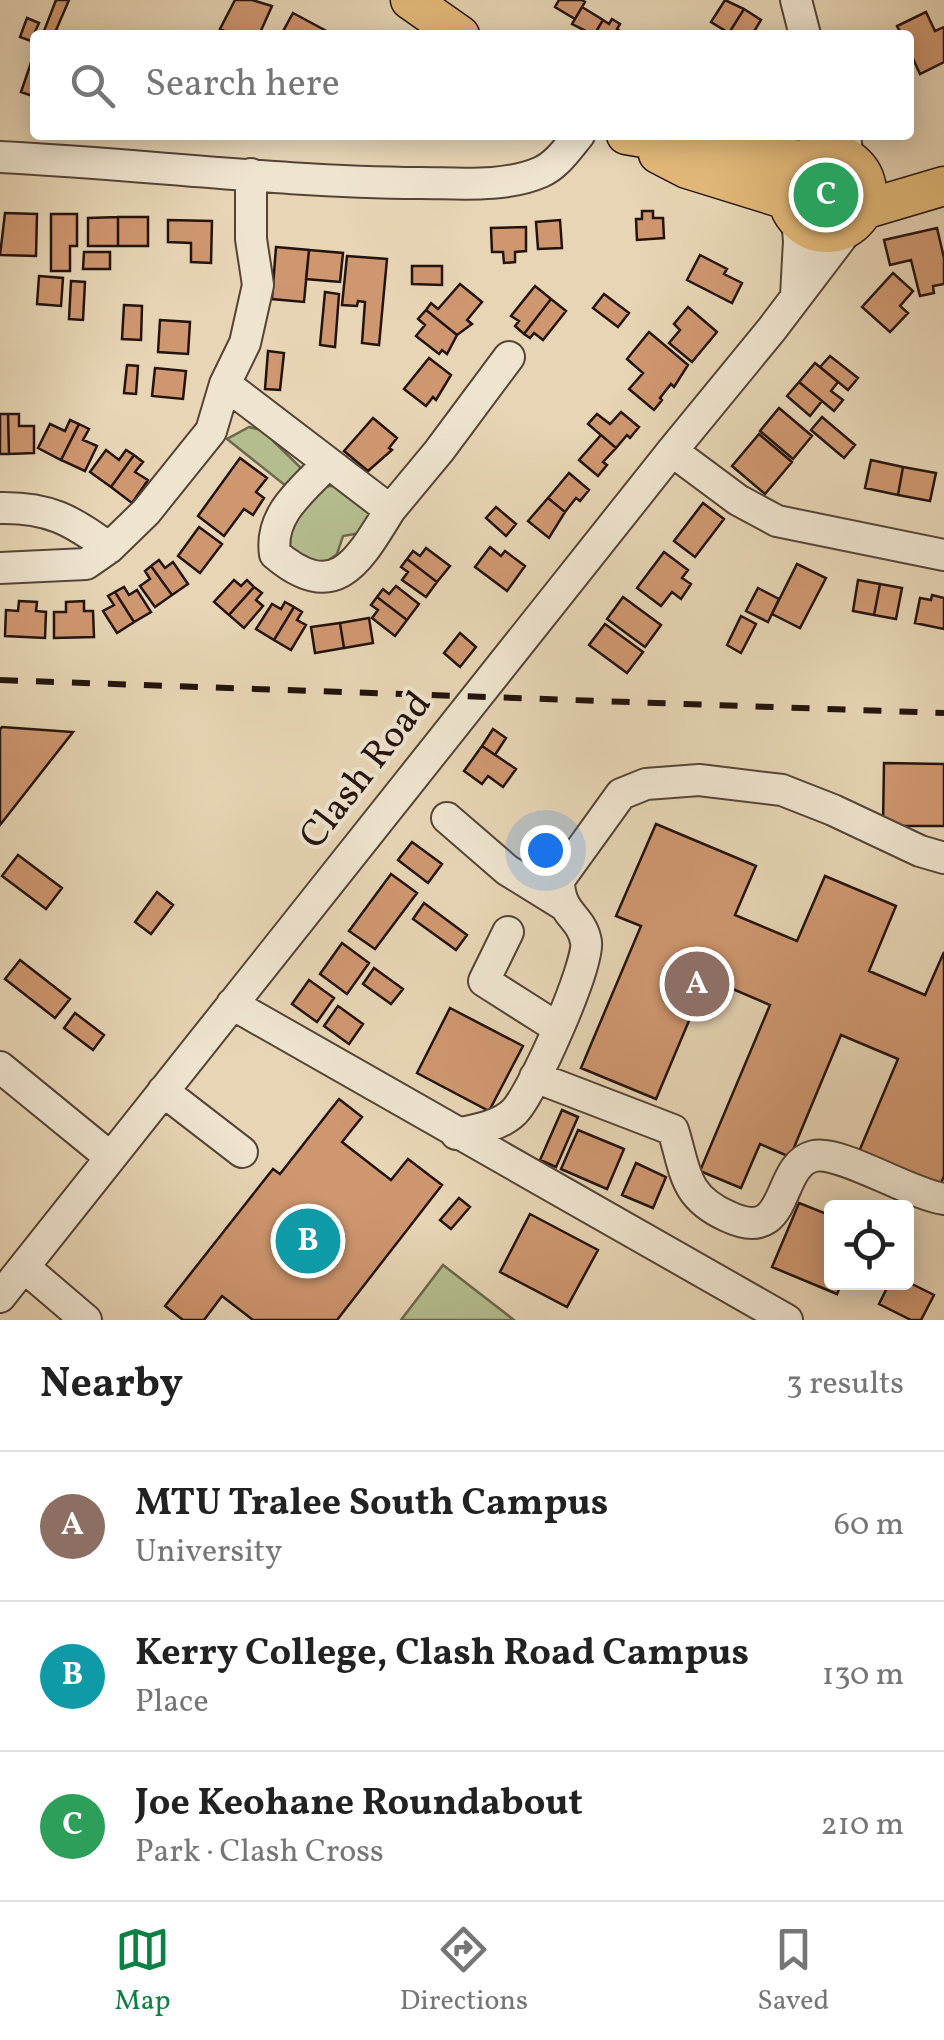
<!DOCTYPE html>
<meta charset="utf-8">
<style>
body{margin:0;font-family:Vollkorn,serif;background:#f6f6f6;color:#222}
.controls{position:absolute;right:30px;bottom:30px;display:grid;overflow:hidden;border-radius:10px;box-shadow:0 5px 25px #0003}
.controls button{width:90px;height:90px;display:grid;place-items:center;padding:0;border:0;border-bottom:2px solid #e0e0e0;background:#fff;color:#222;font:50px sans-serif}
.you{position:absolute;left:545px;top:850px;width:35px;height:35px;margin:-25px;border:8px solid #fff;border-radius:50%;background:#1a73e8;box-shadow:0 0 0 15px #1a73e833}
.badge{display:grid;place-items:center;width:65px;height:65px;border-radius:50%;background:#0b8043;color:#fff;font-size:32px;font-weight:700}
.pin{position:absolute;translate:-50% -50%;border:5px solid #fff;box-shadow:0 2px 10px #0006}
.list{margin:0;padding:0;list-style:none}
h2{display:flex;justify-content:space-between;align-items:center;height:130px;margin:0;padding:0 40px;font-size:42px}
h2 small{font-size:32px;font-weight:400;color:#767676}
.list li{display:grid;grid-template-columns:65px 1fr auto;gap:30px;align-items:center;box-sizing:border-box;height:150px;padding:0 40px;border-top:2px solid #e0e0e0}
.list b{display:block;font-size:38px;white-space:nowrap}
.list p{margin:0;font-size:32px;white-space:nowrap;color:#767676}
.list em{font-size:32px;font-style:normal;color:#767676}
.icon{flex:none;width:55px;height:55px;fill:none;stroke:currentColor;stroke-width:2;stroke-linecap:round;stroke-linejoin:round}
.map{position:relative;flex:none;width:944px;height:1320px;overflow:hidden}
.search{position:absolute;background:#fff;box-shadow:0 5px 25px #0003;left:30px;right:30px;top:30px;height:110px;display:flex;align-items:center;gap:25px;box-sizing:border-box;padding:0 35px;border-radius:10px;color:#767676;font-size:38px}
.sheet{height:580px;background:#fff}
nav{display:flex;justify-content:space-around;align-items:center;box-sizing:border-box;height:140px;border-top:2px solid #e0e0e0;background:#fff;font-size:28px;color:#767676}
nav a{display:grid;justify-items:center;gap:5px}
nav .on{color:#0b8043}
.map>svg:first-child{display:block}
</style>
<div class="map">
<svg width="944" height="1320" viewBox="0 0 944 1320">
<rect width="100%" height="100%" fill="#e7d5b5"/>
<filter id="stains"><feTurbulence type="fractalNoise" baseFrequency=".002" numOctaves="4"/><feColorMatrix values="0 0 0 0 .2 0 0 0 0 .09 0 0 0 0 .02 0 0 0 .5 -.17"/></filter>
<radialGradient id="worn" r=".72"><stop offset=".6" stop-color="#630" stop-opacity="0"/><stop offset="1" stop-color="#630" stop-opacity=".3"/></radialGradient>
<path fill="#b4bd8e" stroke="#6c684d" stroke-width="2.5" d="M249,427L262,430L300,467V476L291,490L227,439Z
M338,485L371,513L360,533L343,536L337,554L318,568L287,546L289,525L324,487Z
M443,1265L514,1320H401Z"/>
<path fill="#cf9770" stroke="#24130c" stroke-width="2.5" d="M56,0H69L54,35L44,31Z
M235,0H252L272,6L259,35H233L220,29Z
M559,0H582L585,2L575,19L555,7Z
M725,0L744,9L729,33L711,22Z
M582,7L603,20L594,35L572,24Z
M744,9L761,20L752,35H732L729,33Z
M926,12L935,31L944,27V62L920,74L909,50V35H902L897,26Z
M293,13L334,35H281Z
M27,18L39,23L31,41L20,37Z
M612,19L620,24L617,29L626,35H594L603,20L609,24Z
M35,51V97L21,92Z
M642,211H653V218H663L664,238L637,240L636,219H642Z
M5,213L37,214L36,256L0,255Z
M51,214H77V246H70V271H51Z
M118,217V246H88V218Z
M118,217H148V246H118Z
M168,220L212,221L211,263L191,262V243L168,242Z
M560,220L562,248L538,249L536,222Z
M526,227V251L515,252V262L504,263L503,252H492L491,228Z
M937,228L944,258V284L933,286L934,293L920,296L911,260L890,265L884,240Z
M276,247L309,250L304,302L272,299Z
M309,250L343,253L340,282L306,279Z
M84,252H110V269H83Z
M700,255L727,269L724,274L742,283L732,303L687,280Z
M347,256L387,259L379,345L362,343L365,302L358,301L357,306L342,305Z
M412,266H442V285L412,284Z
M893,273L913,291L900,306L908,313L890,332L862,307Z
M39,276L63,278L61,306L37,304Z
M71,281L85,282L83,320L69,319Z
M460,284L482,302L467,320L472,324L457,335L426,310L431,303L438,309Z
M535,286L551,299L524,334L515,326L519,321L511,316Z
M325,292L339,294L335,347L320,345Z
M604,294L629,313L618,327L593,308Z
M551,299L566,311L543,340L534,333L530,338L524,334Z
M124,305L142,306L141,340L122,339Z
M688,307L717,332L692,362L669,343L680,330L674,324Z
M426,310L457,335L447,354L442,350L439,354L416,336L425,325L418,319Z
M160,320L190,322L188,354L158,352Z
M649,332L688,365L674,387L671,384L660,398L662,400L654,410L629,389L643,373L627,359Z
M268,351L284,353L280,390L265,389Z
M830,356L858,378L848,390L820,367Z
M429,358L451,375L436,400L433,397L426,406L404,389Z
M815,363L838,382L831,391L843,400L834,411L799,382Z
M127,365L138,366L136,394L124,393Z
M155,368L186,371L183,399L152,396Z
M799,382L822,401L810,416L787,396Z
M779,408L812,436L793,459L760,431Z
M621,412L639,427L630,438L627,435L616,448L588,424L597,414L610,424Z
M0,414H8L9,454H0Z
M8,414H19V426H34V453L9,454Z
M822,417L855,445L844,458L811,430Z
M373,418L397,438L389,448L392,450L368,471L344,451Z
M70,420L79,424L61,460L38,448L50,424L65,431Z
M79,424L89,429L83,440L97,446L85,471L61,460Z
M759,434L792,462L765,494L732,466Z
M601,435L616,448L603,462L607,465L598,476L579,460Z
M106,450L119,460L126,450L134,455L111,487L90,472Z
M134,455L143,462L135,472L148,480L132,503L111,487Z
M240,458L267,478L256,492L264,498L253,515L244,509L224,536L198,516Z
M871,460L903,467L898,495L865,488Z
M903,467L936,473L930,501L898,495Z
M569,473L589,490L580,501L576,498L565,512L548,498Z
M548,498L565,512L549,538L528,521Z
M703,503L724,519L695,557L674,541Z
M496,507L516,524L506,536L486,518Z
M199,527L222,544L200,573L178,556Z
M490,547L501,556L505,551L525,566L507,591L475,567Z
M426,548L450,566L437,582L407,559L413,551L420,556Z
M664,552L688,570L682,578L691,584L681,599L672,592L661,606L637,588Z
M407,559L437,582L426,597L402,580L408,572L401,567Z
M159,560L165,568L173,562L188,584L172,595L151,566Z
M797,564L826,578L800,628L772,614Z
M151,566L172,595L155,607L140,586L150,579L145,571Z
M234,580L241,586L247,580L254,587L229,615L214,602Z
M858,580L880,584L874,615L853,611Z
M880,584L902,588L896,619L874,615Z
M396,586L419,604L407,620L377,597L383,589L389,594Z
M124,587L129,595L137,590L151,612L134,622L115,592Z
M254,587L262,593L256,600L263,606L244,628L229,615Z
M758,588L779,599L768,622L746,611Z
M115,592L134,622L117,633L103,611L114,605L108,596Z
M932,595L944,598V629L915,623L920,598L931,600Z
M377,597L407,620L395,636L372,618L378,610L371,605Z
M623,597L661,625L645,647L607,619Z
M19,601L37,602L36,611L46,612L45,638L5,636L6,610L18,611Z
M84,601V611H93L94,637L54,638V612H66V602Z
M285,602L294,607L274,640L256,629L272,604L281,609Z
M294,607L302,612L297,620L306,625L291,650L274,640Z
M741,616L756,624L741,653L727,645Z
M369,618L373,643L344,648L340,623Z
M340,623L344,648L315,653L311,627Z
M605,624L643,652L627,673L589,645Z
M460,633L476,647L460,667L444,653Z
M2,727L73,732L0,825V729Z
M493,729L506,738L495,755L482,746Z
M482,746L516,769L503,787L488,776L482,784L464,771Z
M884,763L944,764V826H883Z
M656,824L756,866L735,915L797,941L825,876L896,906L869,971L925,995L944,952V1176L936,1195L855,1161L898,1059L841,1035L790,1157L760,1144L741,1188L700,1171L770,1005L707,978L656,1099L581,1068L641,926L616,916Z
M412,842L442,864L428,883L398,860Z
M18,855L62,888L46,909L2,876Z
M391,874L417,893L375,949L349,931Z
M157,892L173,905L151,934L135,922Z
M424,903L467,935L456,950L413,919Z
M342,943L369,963L347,994L320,974Z
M20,960L70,999L55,1018L5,979Z
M374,968L403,989L391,1004L363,984Z
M309,980L334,998L317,1022L292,1004Z
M338,1006L363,1024L349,1044L324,1026Z
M450,1008L523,1046L489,1111L417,1073Z
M75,1013L104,1035L93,1050L64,1028Z
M339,1099L362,1117L342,1142L391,1180L408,1159L442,1185L337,1320H253L222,1296L204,1320H183L165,1306L273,1169L280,1174Z
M562,1110L578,1117L556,1167L540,1160Z
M578,1130L624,1149L607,1189L561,1169Z
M636,1163L666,1177L653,1208L622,1195Z
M459,1198L470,1207L451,1229L440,1220Z
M799,1203L832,1216V1282H842L837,1294L772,1267Z
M530,1214L598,1250L567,1307L500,1272Z
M906,1281L934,1295L921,1320H911L879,1304L890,1282Z"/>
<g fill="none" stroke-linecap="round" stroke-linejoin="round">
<defs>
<path id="minor" d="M796,0L805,35
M845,135L848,159
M816,154L819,135
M0,157C140,164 279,182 420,183C457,183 505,188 541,172C557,165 568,148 579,135
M796,296L799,241L797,219
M225,384L390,510L439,451L509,357
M672,451L738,500L777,521L944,555
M328,463C303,490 269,514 275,554C335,605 358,562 390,510
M0,508C48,507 72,520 109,548
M0,568L86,564L109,548L146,512L211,431L225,384L245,343L258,285L251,239V174
M447,818L507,870L562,904
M508,932L484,981L558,1028
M232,1004L787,1320
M0,1067L110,1157
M535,1077L673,1130C686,1171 683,1196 727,1216C792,1247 774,1165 814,1156C840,1150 910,1194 944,1199
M163,1091L242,1152
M456,1134C475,1130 500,1126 514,1112C532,1095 590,964 586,942C582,916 559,915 559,880L621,794L646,784L699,780L782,790L833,810L920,851L944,858
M24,1267L86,1320
M0,1297L672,451L772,329L851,225"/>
<path id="major" d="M410,0L460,35
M626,135L731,153L804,160
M787 193a40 40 0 1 1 80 0a40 40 0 1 1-80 0Z
M658,154L687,169L787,200
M863,210L944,186"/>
</defs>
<use href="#minor" stroke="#554436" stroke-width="34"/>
<use href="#major" stroke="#24130c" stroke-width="41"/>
<use href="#minor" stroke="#efe4cf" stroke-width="30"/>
<use href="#major" stroke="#e4ba7a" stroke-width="38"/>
<path stroke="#24130c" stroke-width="6" stroke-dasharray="18 18" stroke-linecap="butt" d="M0,680L944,713"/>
</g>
<g text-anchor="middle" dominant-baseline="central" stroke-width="8" stroke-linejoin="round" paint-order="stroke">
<g font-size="38" fill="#24130c" stroke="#efe4cf">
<text transform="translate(367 771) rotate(-52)">Clash Road</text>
</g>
</g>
<rect width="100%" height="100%" filter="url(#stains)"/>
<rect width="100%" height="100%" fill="url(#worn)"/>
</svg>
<div class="controls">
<button><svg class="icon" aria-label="locate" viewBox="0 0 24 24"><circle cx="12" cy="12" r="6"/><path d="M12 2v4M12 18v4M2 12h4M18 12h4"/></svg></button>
</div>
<div class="you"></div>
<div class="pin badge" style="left:697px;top:984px;background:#8d6e63">A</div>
<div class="pin badge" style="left:308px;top:1241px;background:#0f9aa8">B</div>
<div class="pin badge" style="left:826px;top:195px;background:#2e9e5b">C</div>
<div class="search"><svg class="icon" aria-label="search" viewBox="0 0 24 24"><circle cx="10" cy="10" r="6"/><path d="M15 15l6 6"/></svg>Search here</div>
</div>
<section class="sheet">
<h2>Nearby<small>3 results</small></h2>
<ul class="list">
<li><span class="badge" style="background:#8d6e63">A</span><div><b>MTU Tralee South Campus</b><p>University</p></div><em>60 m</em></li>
<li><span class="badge" style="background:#0f9aa8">B</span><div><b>Kerry College, Clash Road Campus</b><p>Place</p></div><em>130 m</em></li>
<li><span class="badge" style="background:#2e9e5b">C</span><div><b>Joe Keohane Roundabout</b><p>Park · Clash Cross</p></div><em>210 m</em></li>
</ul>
</section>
<nav>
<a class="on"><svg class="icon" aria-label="map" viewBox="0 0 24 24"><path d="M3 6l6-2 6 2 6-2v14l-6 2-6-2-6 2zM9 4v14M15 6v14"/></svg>Map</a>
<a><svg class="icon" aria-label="directions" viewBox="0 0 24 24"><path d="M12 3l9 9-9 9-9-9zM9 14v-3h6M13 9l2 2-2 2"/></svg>Directions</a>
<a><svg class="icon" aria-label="saved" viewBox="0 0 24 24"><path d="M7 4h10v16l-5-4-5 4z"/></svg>Saved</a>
</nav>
